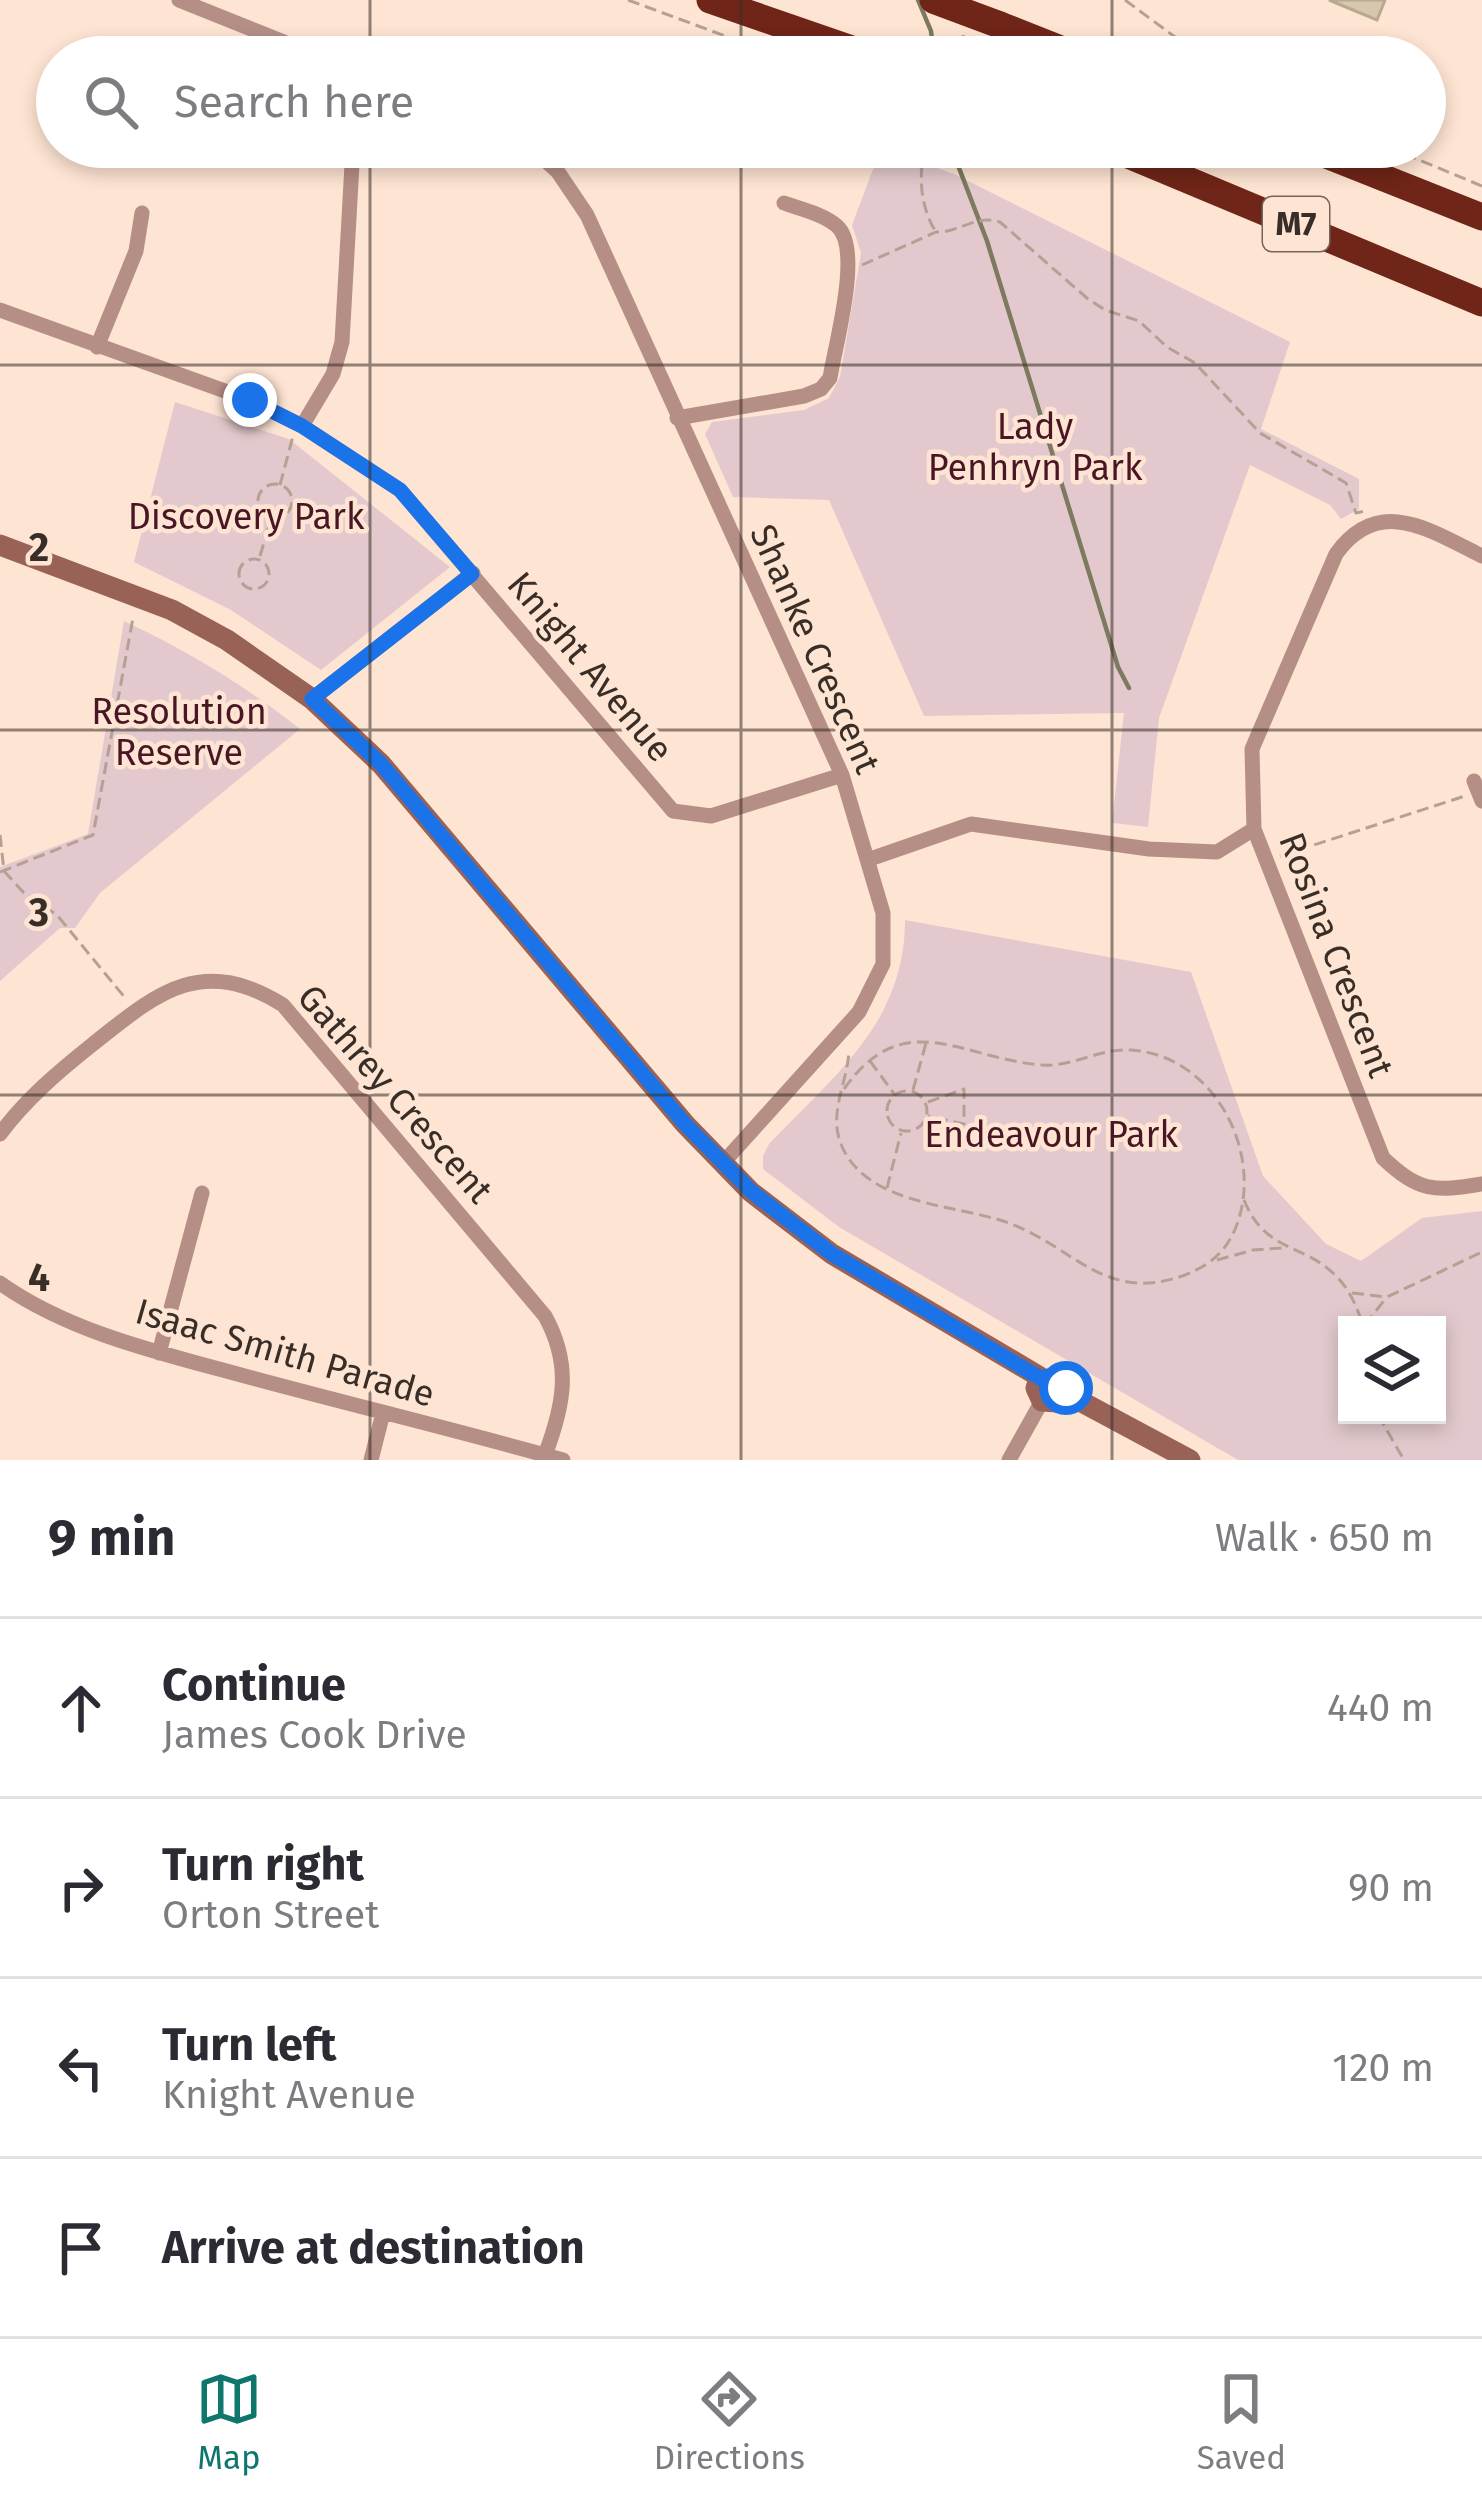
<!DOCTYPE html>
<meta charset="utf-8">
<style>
body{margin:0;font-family:"Fira Sans",sans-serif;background:#f7f7f7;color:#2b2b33}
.controls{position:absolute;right:36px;bottom:36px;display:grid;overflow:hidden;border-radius:0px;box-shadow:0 6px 18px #0003}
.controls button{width:108px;height:108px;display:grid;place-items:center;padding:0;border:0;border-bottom:3px solid #e1e1e2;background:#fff;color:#2b2b33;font:60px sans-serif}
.stop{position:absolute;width:36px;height:36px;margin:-27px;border:9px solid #1a73e8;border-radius:50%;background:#fff}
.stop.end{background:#1a73e8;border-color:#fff;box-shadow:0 3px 12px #0008}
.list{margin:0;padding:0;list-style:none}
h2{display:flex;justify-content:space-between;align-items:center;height:156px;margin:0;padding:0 48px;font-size:51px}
h2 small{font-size:39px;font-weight:400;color:#7c7c81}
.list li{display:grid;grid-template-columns:78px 1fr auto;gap:36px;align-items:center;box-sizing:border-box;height:180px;padding:0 48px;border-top:3px solid #e1e1e2}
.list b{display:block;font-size:45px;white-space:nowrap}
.list p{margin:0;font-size:39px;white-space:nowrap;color:#7c7c81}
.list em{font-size:39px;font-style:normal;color:#7c7c81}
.icon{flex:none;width:66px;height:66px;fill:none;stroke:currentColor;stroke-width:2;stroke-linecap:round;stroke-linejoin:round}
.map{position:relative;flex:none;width:1482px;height:1460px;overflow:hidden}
.search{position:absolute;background:#fff;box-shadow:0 6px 18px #0003;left:36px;right:36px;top:36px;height:132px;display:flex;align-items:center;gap:30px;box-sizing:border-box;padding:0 42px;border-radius:66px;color:#7c7c81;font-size:45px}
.sheet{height:876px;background:#fff}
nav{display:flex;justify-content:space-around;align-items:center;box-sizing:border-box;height:168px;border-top:3px solid #e1e1e2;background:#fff;font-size:33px;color:#7c7c81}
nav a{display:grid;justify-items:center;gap:6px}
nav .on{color:#0f766e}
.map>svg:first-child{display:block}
</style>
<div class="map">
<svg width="1482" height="1460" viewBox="0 0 1482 1460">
<rect width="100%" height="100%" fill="#fee4d2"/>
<path fill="#e3c9cd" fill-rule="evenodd" d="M881,148L954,174L1290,342L1261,429L1359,479V509L1341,519L1330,505L1250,465L1159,718L1148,827L1112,823L1124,713L924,716L829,500L733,497L705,434L712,422L804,410L829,398L840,377L861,253L852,225Z
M175,402L289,439L450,567L321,670L231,610L134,562Z
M124,621C188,651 244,685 300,729L100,893L75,928H60L0,981V867L88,834Z
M905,920L1191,972L1263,1176L1326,1244L1361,1261L1422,1218L1482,1211V1460H1238L839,1227L763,1169V1156L769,1144C835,1075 905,1022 905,920ZM1347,1325H1437V1415H1347Z"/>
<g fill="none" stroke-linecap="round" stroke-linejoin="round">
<path stroke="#7d7a60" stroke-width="4.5" d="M918,0L931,31L934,57
M951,147L987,241L1118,667L1129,688"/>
</g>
<path fill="#d6c8af" stroke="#b7aa91" stroke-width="3" d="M1329,0H1385L1377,20Z"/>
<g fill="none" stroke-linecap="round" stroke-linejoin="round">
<path stroke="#b5a193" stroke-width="3" stroke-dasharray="12 6" stroke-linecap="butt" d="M628,0L782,57
M1125,0L1202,57
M963,35L966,57
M1388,147L1482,186
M926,148C917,174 921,209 936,232
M926,148L951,147
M862,265L936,232C959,233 976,214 1000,222L1088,299L1105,310L1139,321L1167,347L1195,363L1260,433L1346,483L1356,513L1365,511
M258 501a17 17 0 1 1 34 0a17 17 0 1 1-34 0Z
M280,485L293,436
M260,556L271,519
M239 574a15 15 0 1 1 30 0a15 15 0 1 1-30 0Z
M0,835L4,871L24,893L57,915L126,999
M1280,856L1465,796
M0,872L93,835L133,618
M870,1061L895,1095
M844,1089C904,1004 962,1059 1042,1065C1073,1067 1100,1048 1131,1050C1214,1055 1265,1153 1236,1227C1226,1252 1210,1265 1185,1275C1103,1305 1073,1244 1003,1221C953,1205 877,1204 847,1156C824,1119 846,1090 849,1052
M913,1090L926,1043
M887 1111a20 20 0 1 1 40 0a20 20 0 1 1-40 0Z
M928,1102L964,1089V1124L928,1116
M887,1188L901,1133
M1244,1200C1265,1252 1302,1243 1334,1274C1349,1288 1356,1305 1363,1325
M1217,1260L1253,1250L1283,1248
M1352,1293L1387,1297L1482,1252
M1365,1325L1386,1298
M1378,1415L1404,1460"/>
<path stroke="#b58f86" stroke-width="15" d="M179,0L321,57
M531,147L558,172L587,215L842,775L883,913V964L859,1012L722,1164
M0,310L250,400L302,426L400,490L673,811L711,816L842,775
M97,347L136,251L142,213
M677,418L804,396L821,389L830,378C835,345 863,249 837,226C823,214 801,209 784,203
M302,426L333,374L342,342L353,147
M1482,556C1431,531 1379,494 1336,554L1252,749L1254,829L1383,1158C1419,1192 1434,1192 1482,1184
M312,699L473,573
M1474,781L1482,801
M870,859L971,824L1149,849L1217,852L1254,829
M0,1134C26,1099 59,1071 93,1044C157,993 201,954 283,1005L545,1316C572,1365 564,1405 545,1455
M0,1283C69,1332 160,1353 241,1375C348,1404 456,1430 563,1460
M159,1353L202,1193
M371,1460L383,1413
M1009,1460L1042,1401"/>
<path stroke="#996257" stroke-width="21" d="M0,545L172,610L227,640L312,699L381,764L685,1124L751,1192L832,1254L1040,1377
M1040,1377L1036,1388L1042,1401L1057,1402L1065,1393
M1065,1393L1190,1460"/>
<path stroke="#6f2517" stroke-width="27" d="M710,0L875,57
M1000,25L1081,57
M1109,147L1482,303
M1306,147L1482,217"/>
<path stroke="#6f2517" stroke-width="27" d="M933,0L1000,25"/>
</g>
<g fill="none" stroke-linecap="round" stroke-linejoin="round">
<path stroke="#1a73e8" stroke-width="15" d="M250,400L302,426L400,490L472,574L312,699L381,764L685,1124L752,1192L832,1254L1040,1378L1057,1374L1066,1388"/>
</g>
<path fill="none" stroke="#382e27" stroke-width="3" stroke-opacity="0.55" d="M370,0V57M741,0V57M1112,0V57M370,147V1460M741,147V1460M1112,147V1460M0,365H1482M0,730H1482M0,1095H1482"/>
<g text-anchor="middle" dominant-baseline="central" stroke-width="9" stroke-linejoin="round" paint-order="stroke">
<rect fill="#fee4d2" stroke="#73655a" stroke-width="3" x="1263" y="197" width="66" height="54" rx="9"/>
<g font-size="33" font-weight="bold" fill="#382e27">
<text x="1296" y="224">M7</text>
</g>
<g font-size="36" fill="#481624" stroke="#fee4d2">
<text x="1035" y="427">Lady<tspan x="1035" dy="41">Penhryn Park</tspan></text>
<text x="246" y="517">Discovery Park</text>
<text x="179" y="712">Resolution<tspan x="179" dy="41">Reserve</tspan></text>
<text x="1051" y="1135">Endeavour Park</text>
</g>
<g font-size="36" fill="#382e27" stroke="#fee4d2">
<text transform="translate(815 649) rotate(66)">Shanke Crescent</text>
<text transform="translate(590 667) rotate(50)">Knight Avenue</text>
<text transform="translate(1336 955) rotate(69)">Rosina Crescent</text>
<text transform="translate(395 1094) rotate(49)">Gathrey Crescent</text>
<text transform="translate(285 1353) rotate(16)">Isaac Smith Parade</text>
</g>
</g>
<g font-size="39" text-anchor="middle" font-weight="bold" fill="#382e27" stroke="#fee4d2" stroke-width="9" stroke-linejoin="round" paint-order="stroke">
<text x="39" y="561">2</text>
<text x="39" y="926">3</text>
<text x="39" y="1291">4</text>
</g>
</svg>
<div class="controls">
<button><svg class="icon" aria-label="layers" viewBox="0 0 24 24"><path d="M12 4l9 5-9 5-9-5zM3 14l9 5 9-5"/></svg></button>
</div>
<div class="stop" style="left:1066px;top:1388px"></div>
<div class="stop end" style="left:250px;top:400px"></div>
<div class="search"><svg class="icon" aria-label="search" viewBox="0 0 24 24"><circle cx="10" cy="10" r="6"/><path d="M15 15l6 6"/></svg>Search here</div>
</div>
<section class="sheet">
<h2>9 min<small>Walk · 650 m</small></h2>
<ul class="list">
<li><svg class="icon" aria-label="ahead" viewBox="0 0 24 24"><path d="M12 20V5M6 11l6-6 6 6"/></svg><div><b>Continue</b><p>James Cook Drive</p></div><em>440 m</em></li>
<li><svg class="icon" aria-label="right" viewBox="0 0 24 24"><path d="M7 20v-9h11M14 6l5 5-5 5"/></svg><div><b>Turn right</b><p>Orton Street</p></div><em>90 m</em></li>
<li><svg class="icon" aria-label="left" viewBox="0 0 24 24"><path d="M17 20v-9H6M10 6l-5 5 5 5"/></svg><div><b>Turn left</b><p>Knight Avenue</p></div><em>120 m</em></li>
<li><svg class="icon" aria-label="arrive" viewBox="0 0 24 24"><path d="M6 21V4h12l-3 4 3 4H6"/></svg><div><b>Arrive at destination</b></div></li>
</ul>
</section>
<nav>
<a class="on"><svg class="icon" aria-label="map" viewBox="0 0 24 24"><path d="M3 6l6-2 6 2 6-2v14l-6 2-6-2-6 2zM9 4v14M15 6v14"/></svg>Map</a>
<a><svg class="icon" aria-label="directions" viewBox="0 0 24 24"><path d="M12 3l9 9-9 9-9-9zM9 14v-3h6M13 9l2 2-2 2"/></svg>Directions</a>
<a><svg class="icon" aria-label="saved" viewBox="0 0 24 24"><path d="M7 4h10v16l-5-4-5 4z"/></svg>Saved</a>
</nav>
